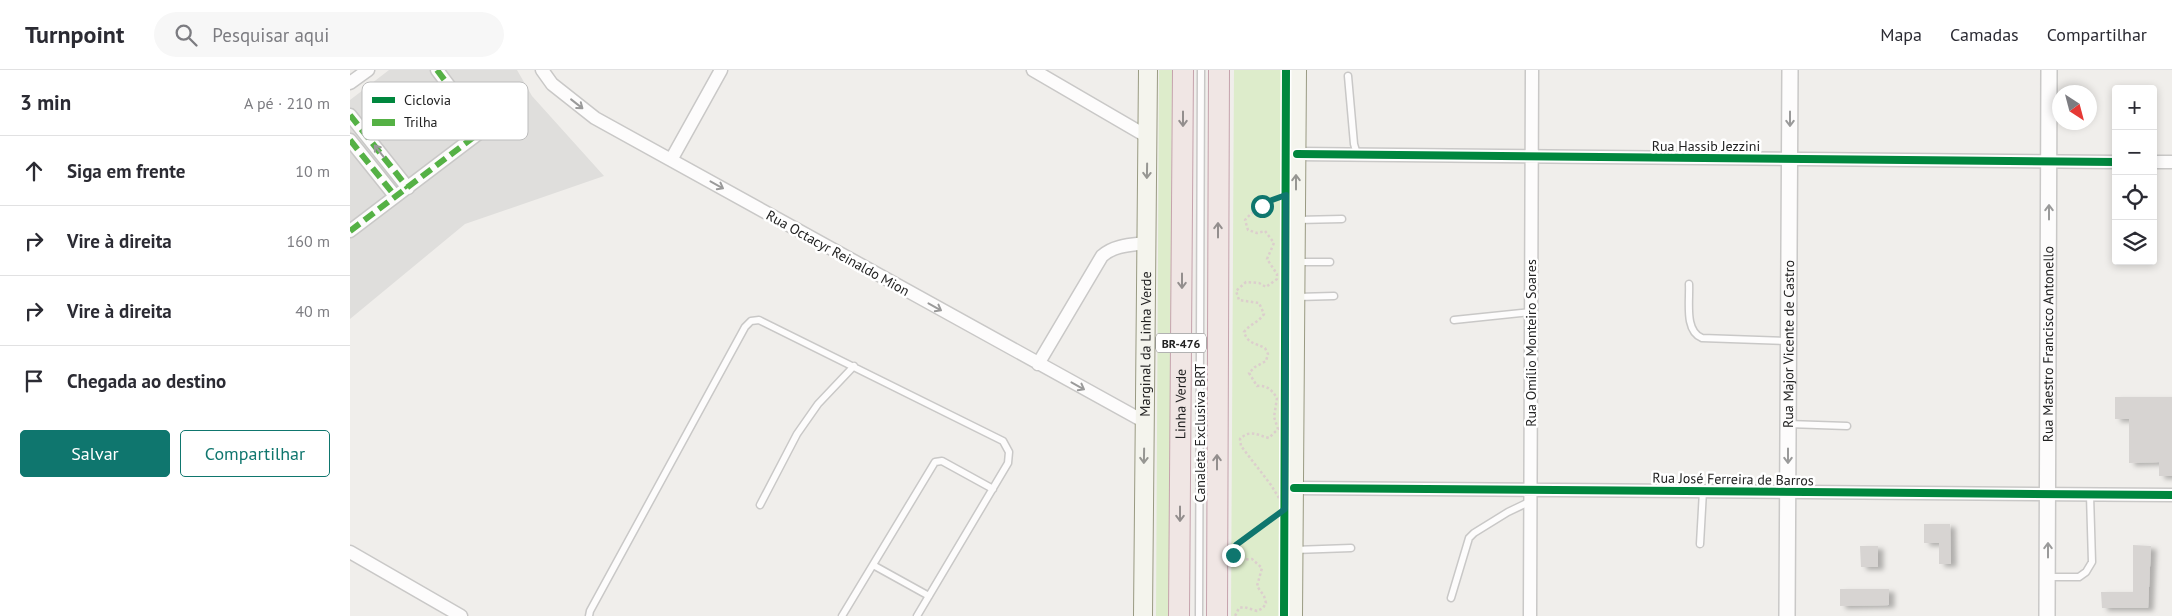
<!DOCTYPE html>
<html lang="pt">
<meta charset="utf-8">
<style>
body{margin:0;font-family:"PT Sans",sans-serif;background:#f7f7f7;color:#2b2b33}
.controls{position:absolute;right:15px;top:15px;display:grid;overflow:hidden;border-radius:5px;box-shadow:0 2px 8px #0003}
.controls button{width:45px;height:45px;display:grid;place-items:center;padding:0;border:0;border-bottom:1px solid #e1e1e2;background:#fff;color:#2b2b33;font:25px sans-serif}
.compass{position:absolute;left:1702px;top:15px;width:45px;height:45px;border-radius:50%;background:#fff;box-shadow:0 2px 8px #0003;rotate:144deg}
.stop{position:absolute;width:15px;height:15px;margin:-11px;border:4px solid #0f766e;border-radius:50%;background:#fff}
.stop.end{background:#0f766e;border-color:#fff;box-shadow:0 1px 5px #0008}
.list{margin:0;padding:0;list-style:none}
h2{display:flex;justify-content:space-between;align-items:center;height:65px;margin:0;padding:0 20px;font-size:21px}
h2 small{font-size:16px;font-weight:400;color:#7c7c81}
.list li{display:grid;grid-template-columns:32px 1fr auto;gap:15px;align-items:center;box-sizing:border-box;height:70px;padding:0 20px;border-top:1px solid #e1e1e2}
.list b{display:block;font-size:19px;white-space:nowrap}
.list em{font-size:16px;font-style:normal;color:#7c7c81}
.actions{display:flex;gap:10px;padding:15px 20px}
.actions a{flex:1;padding:11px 0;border:1px solid #0f766e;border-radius:5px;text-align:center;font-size:18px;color:#0f766e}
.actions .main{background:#0f766e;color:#fff}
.icon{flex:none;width:28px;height:28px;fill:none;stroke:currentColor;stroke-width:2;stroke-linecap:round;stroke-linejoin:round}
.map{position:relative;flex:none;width:1822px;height:546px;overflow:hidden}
header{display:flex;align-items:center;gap:30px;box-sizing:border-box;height:70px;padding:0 25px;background:#fff;border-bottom:1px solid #e1e1e2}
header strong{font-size:24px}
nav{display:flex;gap:28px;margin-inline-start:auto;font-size:18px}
.search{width:350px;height:45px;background:#f7f7f7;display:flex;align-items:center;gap:12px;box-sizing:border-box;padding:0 18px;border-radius:28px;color:#7c7c81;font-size:19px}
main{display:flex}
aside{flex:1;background:#fff}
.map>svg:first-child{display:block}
</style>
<header>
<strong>Turnpoint</strong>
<div class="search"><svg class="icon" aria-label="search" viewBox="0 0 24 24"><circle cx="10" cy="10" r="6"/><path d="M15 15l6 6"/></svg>Pesquisar aqui</div>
<nav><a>Mapa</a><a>Camadas</a><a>Compartilhar</a></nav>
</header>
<main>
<aside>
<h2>3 min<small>A pé · 210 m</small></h2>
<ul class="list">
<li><svg class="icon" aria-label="ahead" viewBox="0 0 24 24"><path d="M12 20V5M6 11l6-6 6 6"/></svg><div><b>Siga em frente</b></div><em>10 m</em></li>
<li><svg class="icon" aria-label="right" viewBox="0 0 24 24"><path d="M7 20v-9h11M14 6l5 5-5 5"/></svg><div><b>Vire à direita</b></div><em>160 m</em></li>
<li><svg class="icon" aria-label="right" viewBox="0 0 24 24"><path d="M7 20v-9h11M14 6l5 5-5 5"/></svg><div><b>Vire à direita</b></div><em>40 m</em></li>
<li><svg class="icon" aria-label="arrive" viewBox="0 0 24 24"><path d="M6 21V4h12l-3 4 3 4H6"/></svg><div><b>Chegada ao destino</b></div></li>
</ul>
<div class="actions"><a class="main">Salvar</a><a>Compartilhar</a></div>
</aside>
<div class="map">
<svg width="1822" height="546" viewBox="0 0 1822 546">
<defs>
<filter id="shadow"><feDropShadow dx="5.5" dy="3" stdDeviation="2.5" flood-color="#0004"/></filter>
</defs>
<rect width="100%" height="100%" fill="#f0eeeb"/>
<path fill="#dfdedc" d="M39,0H167L182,26L254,106L115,154L0,249V30Z"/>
<path fill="#ddeccb" d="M809,0H822L819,546H806Z
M884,0H932L929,546H881Z"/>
<path fill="#d7d4d2" filter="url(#shadow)" d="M1765,327H1822V406H1809V392L1779,393V349H1765Z
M1574,454H1600L1601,494H1589V473H1574Z
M1783,475L1801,476L1798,538H1752L1751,522H1783Z
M1510,476H1528V497H1511Z
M1490,519H1539V535L1490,536Z"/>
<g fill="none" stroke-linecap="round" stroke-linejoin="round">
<defs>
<path id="service" d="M998,6L1004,74L1007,84
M947,150L992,149
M947,192H980
M1339,214C1340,231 1334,261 1352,268L1438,271
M947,227L984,226
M1104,250L1181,242
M1438,354L1497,356
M410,435L447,364L468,334L504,296
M1350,474L1353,421
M944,480L1001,478
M523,495L579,526
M1698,507H1729L1736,502L1742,492L1740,425
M1101,528L1119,468L1124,463L1158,442L1181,431
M239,546L240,541L395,257L401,251L409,250L653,371L659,382L658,393L567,546
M492,546L585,392L592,391L643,419
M849,546L851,0"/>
<path id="minor" d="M87,0L133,61
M192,0L202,14L245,48L795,352
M683,0L798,67
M0,13L18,0
M0,45L58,118
M0,70L45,126
M947,84L1766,92
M321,90L371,0
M1803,92H1822
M0,161L162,38
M688,294L752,186C764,175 781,175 797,173
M944,418L1822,425
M0,482L111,546
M1180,546L1182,0"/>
<g id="tertiary">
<path id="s1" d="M1437,546L1440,0"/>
<path id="s2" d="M1697,546L1699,0"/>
</g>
<g id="secondary">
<path id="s3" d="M793,546L798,0"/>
<path d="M943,546L947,0"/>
</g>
<g id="trunk">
<path id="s4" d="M829,546L833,0"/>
<path d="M867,546L869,0"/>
</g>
</defs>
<use href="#service" stroke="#c9c8c7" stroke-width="9"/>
<use href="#minor" stroke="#c9c8c7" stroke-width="15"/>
<use href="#tertiary" stroke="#c9c8c7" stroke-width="18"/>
<use href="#secondary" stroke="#999a82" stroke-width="20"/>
<use href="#trunk" stroke="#c5a2ac" stroke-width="22"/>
<path stroke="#dccecd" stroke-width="2.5" stroke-dasharray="2.5 2.5" stroke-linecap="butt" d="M929,428L921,415L891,376L890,369C900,359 907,365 919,368L928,359L924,347L927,328C922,320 917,315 907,316L899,303L905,297L916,291L918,284L915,278C905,273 898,274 894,262C900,254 909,252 914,244L909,233L889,230L886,221L896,212L909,213L916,217L927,209V204L917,189L924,173L915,161L907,163L898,160L895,150C905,139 918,131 933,127
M885,479C887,469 920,450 930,442
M883,485L889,490L902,489L912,498L907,516L914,526L916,533L913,538L907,541L894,537L889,538L885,546"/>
<use href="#service" stroke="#fdfcfc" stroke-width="6"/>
<use href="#minor" stroke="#fdfcfc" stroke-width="12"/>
<use href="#tertiary" stroke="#fdfcfc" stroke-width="15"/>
<use href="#secondary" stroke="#f4f4ed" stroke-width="18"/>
<use href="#trunk" stroke="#f0e6e4" stroke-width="20"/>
<path stroke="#55b145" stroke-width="6" stroke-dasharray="12 6" stroke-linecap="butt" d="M87,0L133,61
M0,45L58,118
M0,70L45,126
M0,161L162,38"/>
<defs>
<path id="cycleway" d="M947,84L1766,92
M944,418L1822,425
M934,546L936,0"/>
</defs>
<use href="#cycleway" stroke="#fff" stroke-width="11"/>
<use href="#cycleway" stroke="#00873e" stroke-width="8"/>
</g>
<defs><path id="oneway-shaft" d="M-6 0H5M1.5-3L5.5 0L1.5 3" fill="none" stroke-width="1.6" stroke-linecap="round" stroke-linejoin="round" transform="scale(1.25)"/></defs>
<g stroke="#9a9a9a">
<use href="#oneway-shaft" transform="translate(227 34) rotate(38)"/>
<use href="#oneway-shaft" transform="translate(1440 49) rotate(90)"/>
<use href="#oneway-shaft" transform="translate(29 81) rotate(-128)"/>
<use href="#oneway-shaft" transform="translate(367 115) rotate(29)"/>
<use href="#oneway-shaft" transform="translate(1699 142) rotate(-90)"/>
<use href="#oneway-shaft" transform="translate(585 237) rotate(29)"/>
<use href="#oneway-shaft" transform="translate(728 316) rotate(29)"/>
<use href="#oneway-shaft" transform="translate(1438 386) rotate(90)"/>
<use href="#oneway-shaft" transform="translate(1698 480) rotate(-90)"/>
</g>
<g stroke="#938e8d">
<use href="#oneway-shaft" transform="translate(833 49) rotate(90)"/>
<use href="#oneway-shaft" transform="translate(868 160) rotate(-90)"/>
<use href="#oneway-shaft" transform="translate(832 211) rotate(90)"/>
<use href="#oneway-shaft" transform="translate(867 392) rotate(-90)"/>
<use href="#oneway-shaft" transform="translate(830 444) rotate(90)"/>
</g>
<g stroke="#969692">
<use href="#oneway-shaft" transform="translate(797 101) rotate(91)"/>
<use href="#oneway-shaft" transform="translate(946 112) rotate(-90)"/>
<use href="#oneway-shaft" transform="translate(794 386) rotate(91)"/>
</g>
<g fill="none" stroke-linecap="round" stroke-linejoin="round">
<path stroke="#0f766e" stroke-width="6" d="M883,485L886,475L935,439L936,125L922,130L912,136"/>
</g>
<g text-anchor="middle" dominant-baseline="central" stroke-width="5" stroke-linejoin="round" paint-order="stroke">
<rect fill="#fff" stroke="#646464" stroke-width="1" x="806" y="263.5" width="50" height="19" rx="4"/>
<g font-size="12" font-weight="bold" fill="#222">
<text x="831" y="273">BR-476</text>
</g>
<g font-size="14" fill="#222" stroke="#fff">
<text x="1356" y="76">Rua Hassib Jezzini</text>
<text transform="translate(488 183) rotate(29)">Rua Octacyr Reinaldo Mion</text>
<text stroke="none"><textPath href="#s3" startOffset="272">Marginal da Linha Verde</textPath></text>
<text transform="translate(1181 273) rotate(-90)">Rua Omílio Monteiro Soares</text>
<text stroke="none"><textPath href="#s1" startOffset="272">Rua Major Vicente de Castro</textPath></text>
<text stroke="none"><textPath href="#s2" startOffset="272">Rua Maestro Francisco Antonello</textPath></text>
<text stroke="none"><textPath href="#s4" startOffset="212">Linha Verde</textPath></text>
<text transform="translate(850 363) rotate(-90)">Canaleta Exclusiva BRT</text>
<text transform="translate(1383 409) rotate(1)">Rua José Ferreira de Barros</text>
</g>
</g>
<rect x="12" y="12" width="166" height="58" rx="8" fill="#fff" stroke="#bdbdbd" stroke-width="1"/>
<rect x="22" y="27" width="23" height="6" fill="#00873e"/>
<rect x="22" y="49" width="23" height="7" fill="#55b145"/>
<g font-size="14" fill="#222">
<text x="54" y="35">Ciclovia</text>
<text x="54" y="57">Trilha</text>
</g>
</svg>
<div class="controls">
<button>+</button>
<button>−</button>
<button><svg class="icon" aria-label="locate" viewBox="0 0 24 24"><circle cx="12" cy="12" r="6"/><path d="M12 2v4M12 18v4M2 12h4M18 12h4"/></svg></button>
<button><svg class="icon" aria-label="layers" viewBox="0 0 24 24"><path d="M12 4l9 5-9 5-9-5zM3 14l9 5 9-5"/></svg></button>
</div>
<svg class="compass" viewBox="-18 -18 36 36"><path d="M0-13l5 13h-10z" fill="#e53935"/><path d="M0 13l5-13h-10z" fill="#7c7c81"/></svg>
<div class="stop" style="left:912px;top:136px"></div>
<div class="stop end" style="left:883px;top:485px"></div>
</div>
</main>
